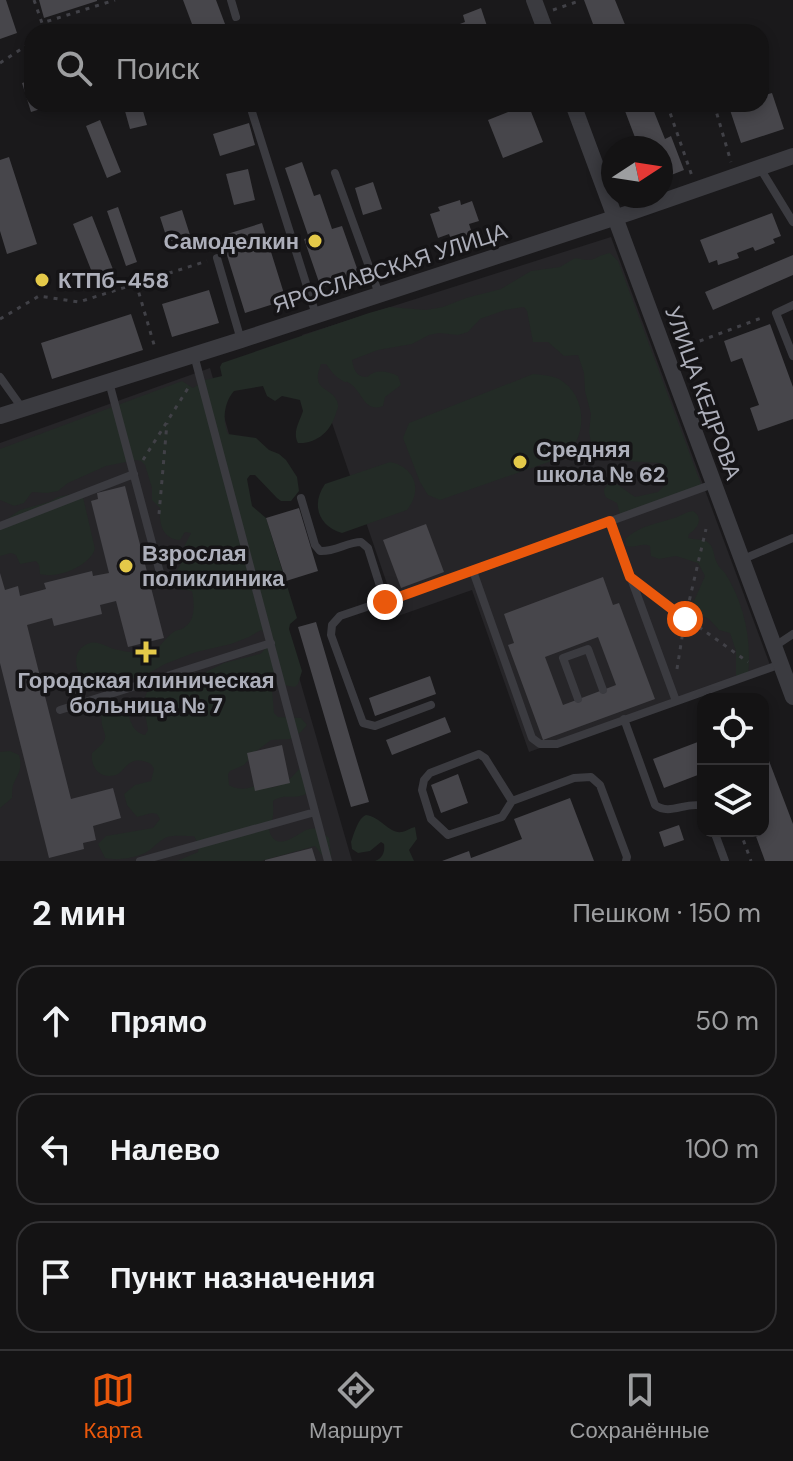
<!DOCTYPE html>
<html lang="ru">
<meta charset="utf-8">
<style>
body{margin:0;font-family:"DM Sans",sans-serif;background:#1d1c1d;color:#f1f3f6}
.controls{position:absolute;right:24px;bottom:24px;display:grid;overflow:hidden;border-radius:16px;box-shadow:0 4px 12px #0003}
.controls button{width:72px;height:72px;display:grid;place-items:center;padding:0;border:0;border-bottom:2px solid #333234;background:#141314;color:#f1f3f6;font:40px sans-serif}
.compass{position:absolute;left:601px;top:136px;width:72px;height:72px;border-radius:50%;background:#141314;box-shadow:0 4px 12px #0003;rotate:78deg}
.stop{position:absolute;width:24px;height:24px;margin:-18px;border:6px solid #ea580c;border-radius:50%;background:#fff}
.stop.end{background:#ea580c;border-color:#fff;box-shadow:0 2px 8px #0008}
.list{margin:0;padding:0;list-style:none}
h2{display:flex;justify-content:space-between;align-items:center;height:104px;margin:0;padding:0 32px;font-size:34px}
h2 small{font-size:26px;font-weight:400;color:#9d9ea0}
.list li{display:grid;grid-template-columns:52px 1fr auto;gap:24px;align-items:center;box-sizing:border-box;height:112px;margin:0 16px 16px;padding:0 16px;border:2px solid #333234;border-radius:24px}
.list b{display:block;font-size:30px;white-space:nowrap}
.list em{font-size:26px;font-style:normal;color:#9d9ea0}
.icon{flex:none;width:44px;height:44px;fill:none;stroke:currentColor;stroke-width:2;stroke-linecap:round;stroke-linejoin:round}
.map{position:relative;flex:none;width:793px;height:861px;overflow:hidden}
.search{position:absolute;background:#141314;box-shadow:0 4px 12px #0003;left:24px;right:24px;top:24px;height:88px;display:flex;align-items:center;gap:20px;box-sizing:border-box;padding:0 28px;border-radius:24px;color:#9d9ea0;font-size:30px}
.sheet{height:488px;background:#141314}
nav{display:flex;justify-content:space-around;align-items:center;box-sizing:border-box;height:112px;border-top:2px solid #333234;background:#141314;font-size:22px;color:#9d9ea0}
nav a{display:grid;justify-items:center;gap:4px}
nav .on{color:#ea580c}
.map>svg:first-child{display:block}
</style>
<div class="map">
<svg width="793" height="861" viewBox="0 0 793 861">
<rect width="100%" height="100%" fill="#1a191b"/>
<path fill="#262528" d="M611,237L770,665L529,752L472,590L398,616L302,335Z
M210,368L352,861H0V443Z"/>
<path fill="#232b26" d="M610,253L618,261L701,484L696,490L620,514L617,503C609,498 604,500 604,489L608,484L618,485L635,497L658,492L666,484L664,467L660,463L627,461L591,442L589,432L591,414L585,391L584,373L578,355L564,356L548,342H533L527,311L524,307L505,310L480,319L468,332L458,335L439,333L429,335L412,344L378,350L352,360C354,370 356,377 367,377C376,369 387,371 398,376L401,385L385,397L383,406C365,413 363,394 352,385C342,378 350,386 340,379C334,376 330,369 326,364H321C319,370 316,376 319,383C323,391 333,391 337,401C339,408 338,407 336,413C331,431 317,444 298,443C292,432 300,421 303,411L300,400L282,396L275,401L267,396L263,386L234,391C224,402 222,421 228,434L256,438L269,450L279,454L286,460L297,477L299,491L291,501H281L277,498L255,475H250L247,479L252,506L266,518L297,618L290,624L289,629L302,671L298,684L295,687C287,687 279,681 272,689L274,713L278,717L301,718L307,725L301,732L290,739L271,740L255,752L244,765L230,771L228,774L229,785C237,790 247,790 256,785C275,792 287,784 299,769L304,767L309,785L306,794C295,800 283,793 273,801C273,808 274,814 272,821C270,826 268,828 270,833C277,851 295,836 304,831C310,828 311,829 317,828L329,838L331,856L327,858L322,855L315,846L261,861H177L198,852L199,846L194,836C186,836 174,835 167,837C158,841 153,849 145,853C134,858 117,861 105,858L98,844L106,836L153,828L160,819L157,814L152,813L137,817L127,805L124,794L135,785L151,781L154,769L151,764C145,761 138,759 132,762C125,765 123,772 116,775C100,780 90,767 92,753C117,734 98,735 102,713L125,706C130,717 131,732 145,735L148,730L143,703L147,692L158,688L192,679L224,663L260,654C268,648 266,642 265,633L261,630L249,637L231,644L196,652L165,664L142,677L110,681L96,691C78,684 65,651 90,643C98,641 107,647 114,649C125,652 140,654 151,651C162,647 166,636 175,631C180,629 182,630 186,626C196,619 194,601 192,591L181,589L178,585L175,573L184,559V547L191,533L185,532L180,540C162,539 159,523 160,508L152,500V488L145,465L141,461L136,460L106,466L68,483L58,491L47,493L32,492L24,503L14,506L0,500V449L182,381L193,388L205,380L222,376L220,367L222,363L369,313L390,307L426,310L443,307L466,298L501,289L531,271L560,267L575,258C598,263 591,257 610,253Z
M533,374C541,375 551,375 559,379C581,391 587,420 576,442C573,448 568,452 563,457L440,500L428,495L420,482L403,438L409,423Z
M390,462C415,467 423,490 407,510L342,533C318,526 311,504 325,484Z
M72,494L83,497L95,549C89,567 56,579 40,574L39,565L36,561L20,564L16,555L11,553L0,556V524L20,510L49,502L58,497Z
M693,511C704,518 698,528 689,534L688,538C694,540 701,539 706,541C715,546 713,556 717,563C719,568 722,569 725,573C744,603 752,639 748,675L736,676V651L730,633L719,630L709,619L698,614L694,608V601L705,576L698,563L676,556L659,559L651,556L650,546C643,542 634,549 626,546V538C641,525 657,524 674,518C681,516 685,512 693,511Z
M10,751L19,755C23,768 18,774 13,785C12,789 12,794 12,798L0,808V752Z
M366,815C381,817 389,834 402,832C407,831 410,828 415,827L417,839L409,850L414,861H375C383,858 385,852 384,844L381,842L370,851L358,853L352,849L351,842C354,834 358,818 366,815Z"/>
<path fill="#47464b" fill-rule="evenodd" d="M0,0H6L17,33L0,39Z
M39,0H97V1L44,18Z
M183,0H216L228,32H195Z
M584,0H615L628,32H596Z
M481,8L489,32H448L447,29L465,22L463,15Z
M119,24L121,32H103L102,28Z
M32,80V104L53,105L31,112L22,83Z
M772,93L784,129L741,143L729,107L738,104H761V96Z
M123,104H141L147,125L130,129Z
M528,104L543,142L503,158L488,120Z
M643,104H651L665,139L671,136L684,170L661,179V148H639L625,111Z
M100,120L121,172L107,178L86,126Z
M249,123L255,145L220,156L213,134Z
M9,157L37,244L7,254L0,231V160Z
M302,162L314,196L320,194L332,229L342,226L359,274L321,288L304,239L309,238L285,168Z
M248,169L255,200L234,205L226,174Z
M373,182L382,209L363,215L355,188Z
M460,200L461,205L472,201L479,221L469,224L473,236L452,242L449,234L438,238L430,214L440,211L438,207Z
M118,207L137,262L126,266L107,211Z
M182,210L190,235L168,242L160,217Z
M772,213L781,236L773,239L775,243L755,251L753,247L737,253L739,258L718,265L717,260L709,263L700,240Z
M92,216L116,277L97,285L73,224Z
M262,223L286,300L245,313L221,236Z
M793,255V275L713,310L705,292Z
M45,272L50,285L39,288L35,275Z
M209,290L219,323L172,337L162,304Z
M131,314L143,350L52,379L41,343Z
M770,324L793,387V419L758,431L750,408L759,405L742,358L731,362L724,341Z
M125,486L164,638L128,647L116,601L100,605L102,614L54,626L52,618L27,625L71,799L113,788L121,818L93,826L96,840L83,843L84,849L49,858L0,663V573L5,590L18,586L20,596L46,589L44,583L92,571L93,576L109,573L91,501L98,499L97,493Z
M299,508L318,571L286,581L266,518Z
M426,524L444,572L401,588L383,540Z
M603,577L613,605L619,603L655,699L543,740L508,645L514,643L504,614ZM598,637L616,685L563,705L545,657Z
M316,622L369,802L351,807L298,627Z
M430,676L436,694L375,716L369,698Z
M445,717L451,732L392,755L386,740Z
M703,740V773L664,788L653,759Z
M282,745L290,783L255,791L247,753Z
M763,745L793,824V861H765L754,831H763Z
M458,774L468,803L441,813L431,785Z
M570,798L594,861H442L469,851L471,858L522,839L514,819Z
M679,825L684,840L664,847L659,832Z
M312,848L316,861H265V860Z"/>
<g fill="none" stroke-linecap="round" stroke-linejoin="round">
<path stroke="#414147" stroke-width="3" stroke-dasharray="4 6" stroke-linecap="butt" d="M34,0L42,23L115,0
M553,10L579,1
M48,32H52
M0,63L32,42
M667,104L692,176
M714,104L731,162
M136,283L155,348
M0,319L39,296L79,302L207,261
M681,348L764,317
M143,460L190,385
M159,514L167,423
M650,592L748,662
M677,669L685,619L706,529
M740,831L751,861"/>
<path stroke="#3b3b40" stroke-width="8" d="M231,0L236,17
M252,112L316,315
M760,168L793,222
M335,173L379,294
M217,258L241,340
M793,305L776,313L793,356
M194,355L328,861
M0,377L22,408
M109,382L163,584
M301,498L315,545L320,551C335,552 347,542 361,542L368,548L385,602
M610,521L676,701
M0,526L134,474
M741,560L793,538
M473,571L532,738L540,744H557L781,664
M775,646L793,634
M578,699L563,658L588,649L603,690
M431,705L375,726L363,723L331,635L332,625L340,616L473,571L713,484
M60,710L271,643
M624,719L655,805C670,816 686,801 703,806
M479,754L485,758L512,801L502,817L448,835L431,819L422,790L424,780L430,773Z
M512,801L574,778L591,777L600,785L627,857L626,861
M714,831L725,861
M140,861L315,812"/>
<path stroke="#3b3b40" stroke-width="16" d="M534,0L546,32
M573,104L793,697
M0,416L241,340L632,212L793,156"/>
</g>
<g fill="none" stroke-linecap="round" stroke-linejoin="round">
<path stroke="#ea580c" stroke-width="10" d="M385,602L610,521L630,577L685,619"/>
</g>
<g fill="#e4c949" stroke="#151416" stroke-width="3">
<circle cx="315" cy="241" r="8"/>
<circle cx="42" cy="280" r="8"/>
<circle cx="520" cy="462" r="8"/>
<circle cx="126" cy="566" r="8"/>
<path d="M142 640h8v8h8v8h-8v8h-8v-8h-8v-8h8z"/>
</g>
<g text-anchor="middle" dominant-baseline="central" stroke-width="7" stroke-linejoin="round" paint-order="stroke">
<g font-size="22" font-weight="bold" fill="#adafba" stroke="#151416" text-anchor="start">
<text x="299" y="241" text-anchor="end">Самоделкин</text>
<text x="58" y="280">КТПб-458</text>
<text x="536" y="449">Средняя<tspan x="536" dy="25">школа № 62</tspan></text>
<text x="142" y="553">Взрослая<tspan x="142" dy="25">поликлиника</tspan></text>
<text x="146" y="680" text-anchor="middle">Городская клиническая<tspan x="146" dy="25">больница № 7</tspan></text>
</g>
<g font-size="22" fill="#adafba" stroke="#151416">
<text transform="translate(390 268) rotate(-18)">ЯРОСЛАВСКАЯ УЛИЦА</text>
<text transform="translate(703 393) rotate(70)">УЛИЦА КЕДРОВА</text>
</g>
</g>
</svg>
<div class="controls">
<button><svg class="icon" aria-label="locate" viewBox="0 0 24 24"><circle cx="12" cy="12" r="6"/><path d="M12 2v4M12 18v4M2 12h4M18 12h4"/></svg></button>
<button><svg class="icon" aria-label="layers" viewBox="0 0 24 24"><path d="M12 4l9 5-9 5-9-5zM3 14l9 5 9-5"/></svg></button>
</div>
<svg class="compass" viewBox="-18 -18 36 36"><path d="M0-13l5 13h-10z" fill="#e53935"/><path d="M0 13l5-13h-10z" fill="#9d9ea0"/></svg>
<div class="stop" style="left:685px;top:619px"></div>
<div class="stop end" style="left:385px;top:602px"></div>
<div class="search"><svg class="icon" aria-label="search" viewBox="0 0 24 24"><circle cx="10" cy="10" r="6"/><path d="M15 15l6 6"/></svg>Поиск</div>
</div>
<section class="sheet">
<h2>2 мин<small>Пешком · 150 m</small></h2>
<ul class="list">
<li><svg class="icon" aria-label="ahead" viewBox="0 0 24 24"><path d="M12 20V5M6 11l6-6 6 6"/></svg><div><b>Прямо</b></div><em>50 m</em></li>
<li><svg class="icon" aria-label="left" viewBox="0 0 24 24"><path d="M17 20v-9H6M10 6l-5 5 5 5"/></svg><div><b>Налево</b></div><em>100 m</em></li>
<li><svg class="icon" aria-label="arrive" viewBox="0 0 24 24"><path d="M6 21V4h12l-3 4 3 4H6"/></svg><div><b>Пункт назначения</b></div></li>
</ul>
</section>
<nav>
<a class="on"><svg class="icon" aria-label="map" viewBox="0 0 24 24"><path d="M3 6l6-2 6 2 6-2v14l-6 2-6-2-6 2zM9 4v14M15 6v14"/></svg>Карта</a>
<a><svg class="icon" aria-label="directions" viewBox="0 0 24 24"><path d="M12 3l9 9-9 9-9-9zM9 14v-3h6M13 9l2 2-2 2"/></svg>Маршрут</a>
<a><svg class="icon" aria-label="saved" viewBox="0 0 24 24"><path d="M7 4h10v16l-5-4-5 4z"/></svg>Сохранённые</a>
</nav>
